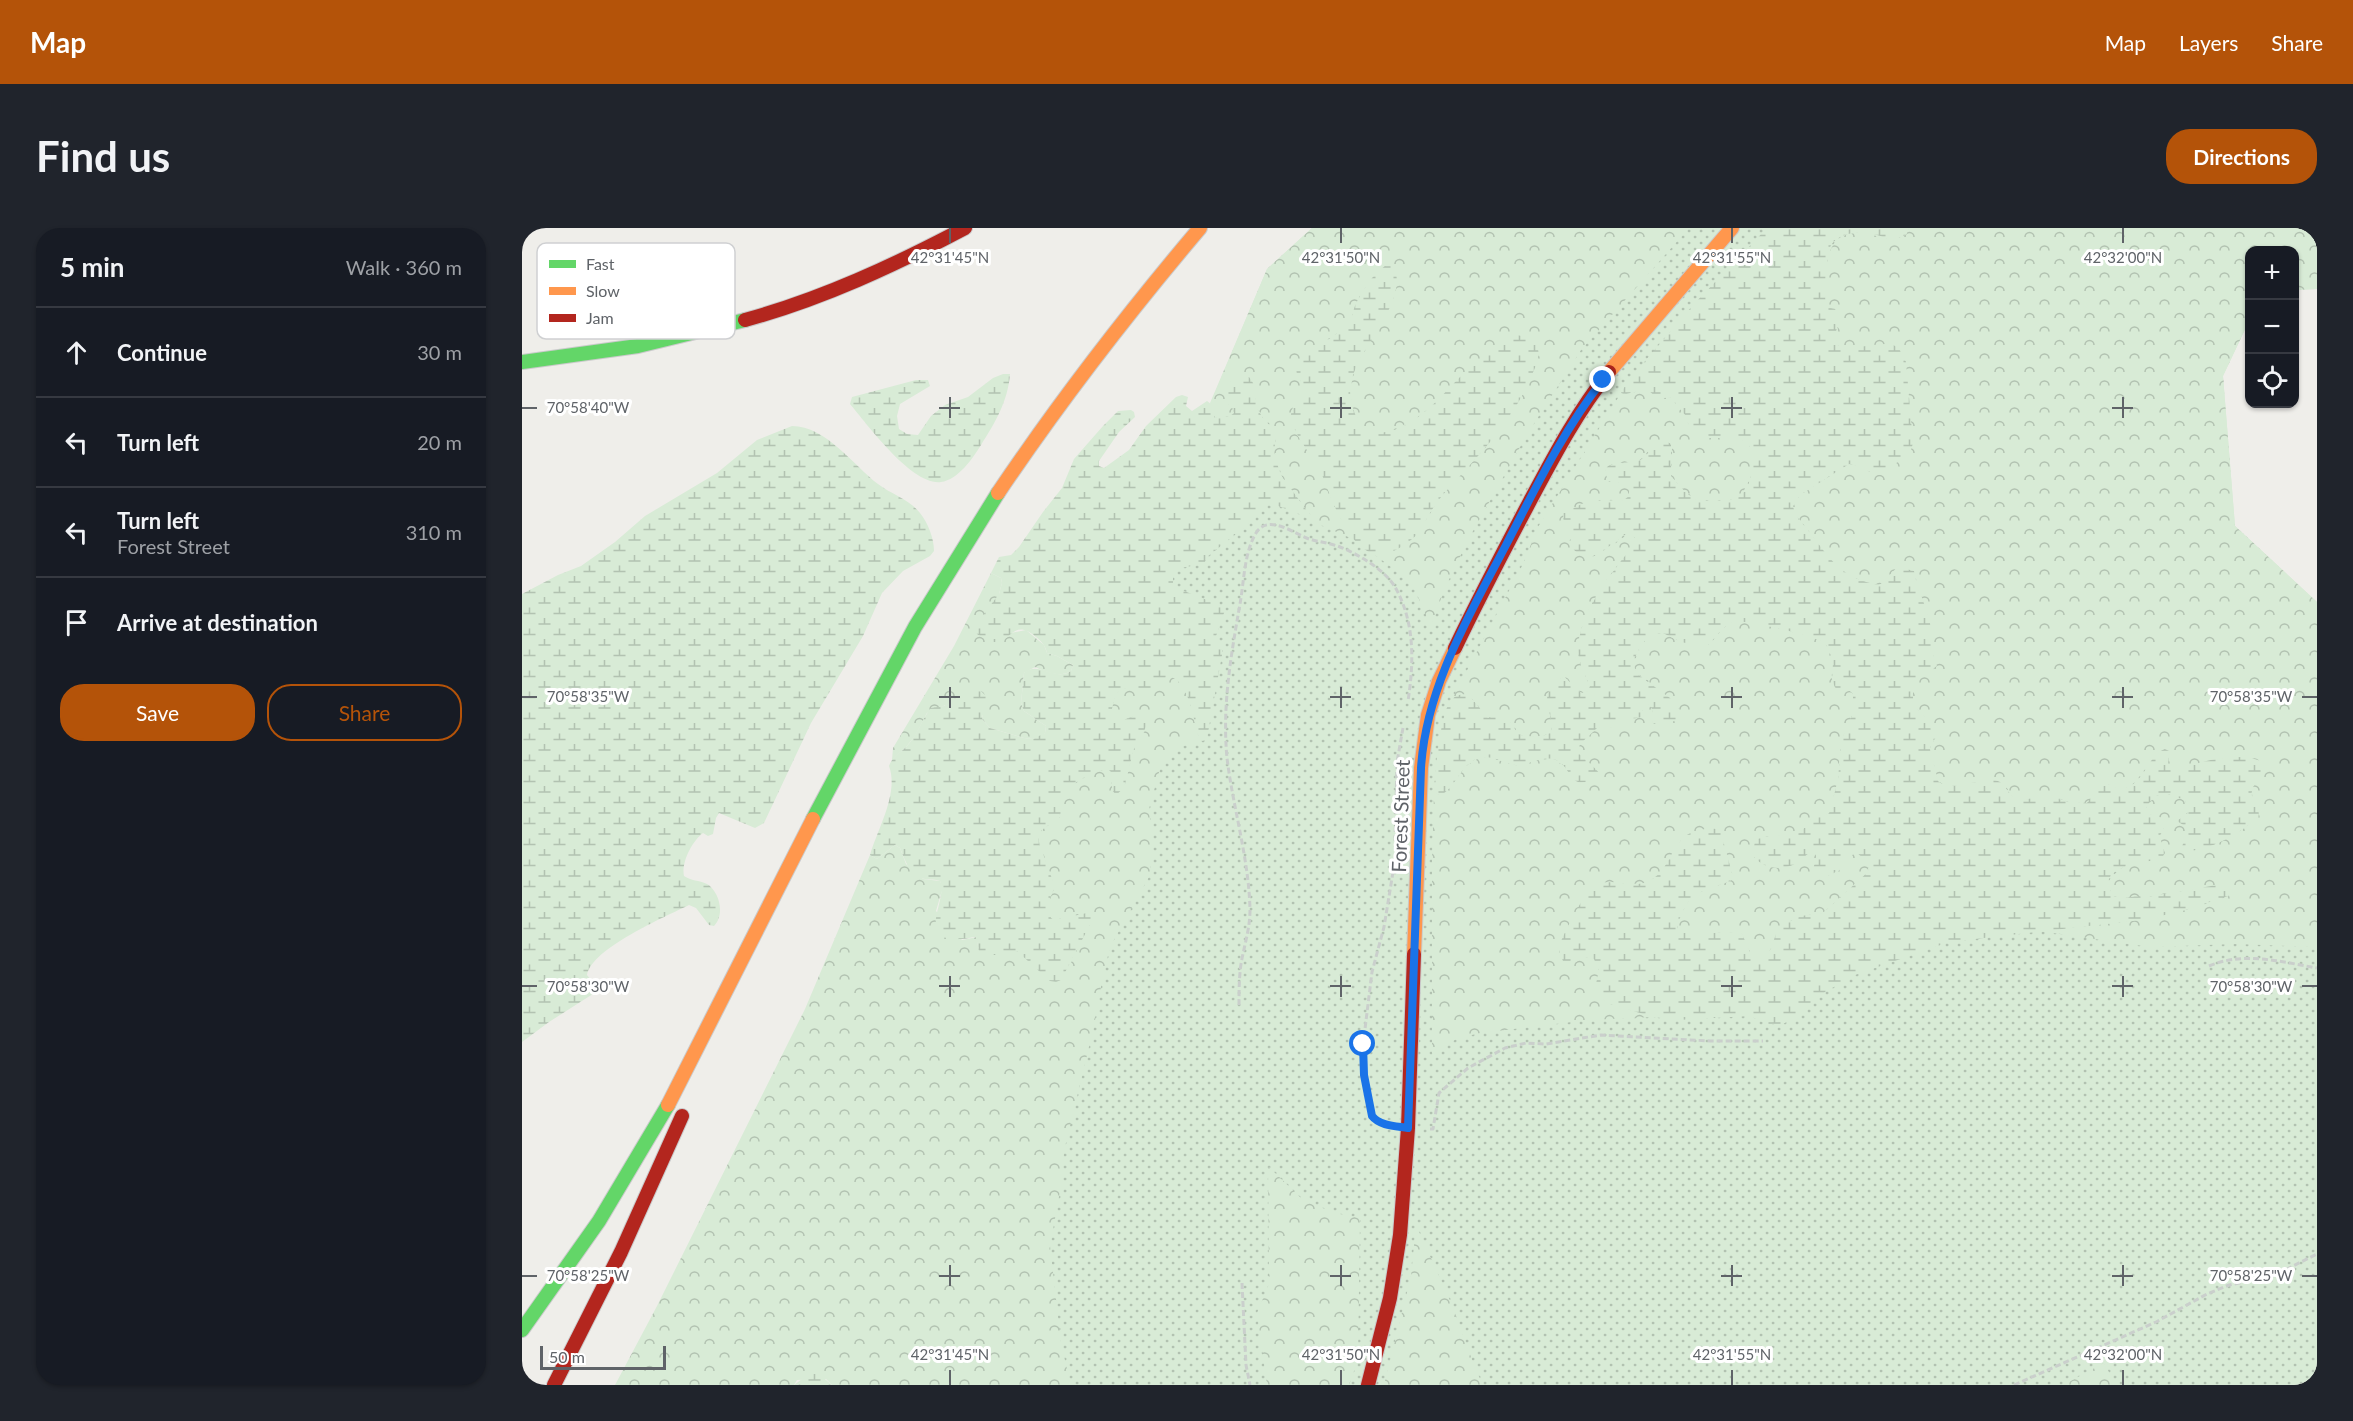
<!DOCTYPE html>
<meta charset="utf-8">
<style>
body{margin:0;font-family:Lato,sans-serif;background:#20242c;color:#f1f3f6}
.controls{position:absolute;right:18px;top:18px;display:grid;overflow:hidden;border-radius:12px;box-shadow:0 2px 4px #0004}
.controls button{width:54px;height:54px;display:grid;place-items:center;padding:0;border:0;border-bottom:2px solid #363941;background:#171b24;color:#f1f3f6;font:30px sans-serif}
.scale{position:absolute;left:18px;bottom:15px;width:126px;box-sizing:border-box;padding-left:6px;border:3px solid #5f6368;border-top:0;font-size:16px;line-height:21px;white-space:nowrap;color:#5f6368;-webkit-text-stroke:4px #fff;paint-order:stroke}
.stop{position:absolute;width:18px;height:18px;margin:-14px;border:4px solid #1a73e8;border-radius:50%;background:#fff}
.stop.end{background:#1a73e8;border-color:#fff;box-shadow:0 2px 6px #0008}
.list{margin:0;padding:0;list-style:none}
h2{display:flex;justify-content:space-between;align-items:center;height:78px;margin:0;padding:0 24px;font-size:26px}
h2 small{font-size:20px;font-weight:400;color:#9ea1a6}
.list li{display:grid;grid-template-columns:39px 1fr auto;gap:18px;align-items:center;box-sizing:border-box;height:90px;padding:0 24px;border-top:2px solid #363941}
.list b{display:block;font-size:22px;white-space:nowrap}
.list p{margin:0;font-size:20px;white-space:nowrap;color:#9ea1a6}
.list em{font-size:20px;font-style:normal;color:#9ea1a6}
.actions{display:flex;gap:12px;padding:18px 24px}
.actions a{flex:1;padding:14px 0;border:2px solid #b45309;border-radius:24px;text-align:center;font-size:21px;color:#b45309}
.actions .main{background:#b45309;color:#fff}
.icon{flex:none;width:33px;height:33px;fill:none;stroke:currentColor;stroke-width:2;stroke-linecap:round;stroke-linejoin:round}
.map{position:relative;flex:none;width:1795px;height:1157px;overflow:hidden;border-radius:24px}
header{display:flex;align-items:center;gap:36px;box-sizing:border-box;height:84px;padding:0 30px;background:#b45309;color:#fff}
header strong{font-size:28px}
nav{display:flex;gap:33px;margin-inline-start:auto;font-size:21px}
.intro{display:flex;align-items:center;justify-content:space-between;box-sizing:border-box;height:144px;padding:0 36px}
h1{margin:0;font-size:42px}
.button{padding:15px 27px;border-radius:24px;background:#b45309;color:#fff;font-size:21px;font-weight:700}
main{display:flex;gap:36px;padding:0 36px}
aside{flex:1;background:#171b24;border-radius:24px;box-shadow:0 2px 4px #0004}
.map>svg:first-child{display:block}
</style>
<header>
<strong>Map</strong>
<nav><a>Map</a><a>Layers</a><a>Share</a></nav>
</header>
<div class="intro"><h1>Find us</h1><a class="button">Directions</a></div>
<main>
<aside>
<h2>5 min<small>Walk · 360 m</small></h2>
<ul class="list">
<li><svg class="icon" aria-label="ahead" viewBox="0 0 24 24"><path d="M12 20V5M6 11l6-6 6 6"/></svg><div><b>Continue</b></div><em>30 m</em></li>
<li><svg class="icon" aria-label="left" viewBox="0 0 24 24"><path d="M17 20v-9H6M10 6l-5 5 5 5"/></svg><div><b>Turn left</b></div><em>20 m</em></li>
<li><svg class="icon" aria-label="left" viewBox="0 0 24 24"><path d="M17 20v-9H6M10 6l-5 5 5 5"/></svg><div><b>Turn left</b><p>Forest Street</p></div><em>310 m</em></li>
<li><svg class="icon" aria-label="arrive" viewBox="0 0 24 24"><path d="M6 21V4h12l-3 4 3 4H6"/></svg><div><b>Arrive at destination</b></div></li>
</ul>
<div class="actions"><a class="main">Save</a><a>Share</a></div>
</aside>
<div class="map">
<svg width="1795" height="1157" viewBox="0 0 1795 1157">
<defs>
<pattern id="grass-dots" width="8" height="8" patternUnits="userSpaceOnUse" patternTransform="scale(1.5)"><rect width="8" height="8" fill="#d8ebd6"/><path d="M2 2h.1M6 6h.1" fill="none" stroke="#b2c2b1" stroke-width="1.8" stroke-linecap="round"/></pattern>
<pattern id="forest-crowns" width="20" height="18" patternUnits="userSpaceOnUse" patternTransform="scale(1.5)"><rect width="20" height="18" fill="#d8ebd6"/><path d="M2 6a3 3 0 1 1 6 0M12 15a3 3 0 1 1 6 0" fill="none" stroke="#b2c2b1"/></pattern>
<pattern id="wetland-marsh" width="20" height="14" patternUnits="userSpaceOnUse" patternTransform="scale(1.5)"><rect width="20" height="14" fill="#d8ebd6"/><path d="M1 5h8M5 5V1M11 12h8M15 12V8" fill="none" stroke="#b2c2b1"/></pattern>
</defs>
<rect width="100%" height="100%" fill="#efeeea"/>
<path fill="url(#grass-dots)" d="M790,0H1795V61L1773,62L1772,22H1728L1727,93L1701,148L1713,298L1795,374V1157H428L437,773L745,41Z"/>
<path fill="url(#forest-crowns)" d="M790,0H1167L1059,122L1006,205L946,312L922,362L909,399L893,362L879,346L850,325L858,326L878,320L900,303L905,290L923,264L964,219L1003,163L1017,127L991,106C949,133 897,212 845,204C813,166 834,138 856,101L838,67L827,95L814,106L793,119L778,152L783,159V164L774,174L771,201L797,238L816,286L833,312L794,295L782,277L762,255L752,223L754,209L747,195L742,192L735,180L731,156L704,165L707,177L711,180L712,185L708,188L693,190L688,175L745,41Z
M1387,0H1795V61L1773,62L1772,22H1728L1727,93L1701,148L1713,298L1795,374V719L1714,716L1628,719L1517,703C1581,696 1646,692 1707,668L1695,657L1625,669C1614,667 1603,671 1591,668C1590,663 1586,659 1587,654C1589,642 1628,627 1640,620L1636,588L1625,586C1623,578 1629,574 1634,568L1646,566L1663,572L1667,584L1662,587L1665,606L1660,619L1681,621L1715,605L1736,590C1737,578 1729,573 1730,562L1700,531L1653,542L1646,536L1647,524L1643,521L1639,522C1617,535 1620,571 1585,556L1565,575L1547,574L1538,571L1496,572L1491,570L1483,557L1424,558L1416,553L1408,521L1412,513L1409,494L1391,477V460L1394,451L1412,441L1405,380L1397,363L1392,343H1371L1364,353L1357,357C1317,350 1308,330 1285,301C1279,292 1273,289 1271,278L1278,267L1327,236C1339,237 1349,247 1360,247L1391,215L1366,116C1348,118 1329,123 1311,116V108L1316,101C1312,93 1306,84 1304,75C1302,64 1303,53 1304,42C1308,0 1333,0 1369,13L1384,7Z
M1125,161L1136,171L1148,169L1164,188L1169,206C1189,212 1208,207 1226,214C1235,233 1230,254 1216,269C1184,277 1169,274 1149,248L1150,220L1127,221C1118,240 1103,231 1086,238L1083,242L1096,254L1107,259L1108,268L1102,272L1080,271L1041,291L1044,298L1050,302V310L1063,330L1077,328L1107,305L1113,310V315C1090,344 1057,383 1056,422C1056,434 1063,447 1068,458L1066,463L1060,465L1054,462L1045,451L1030,458C1020,481 1032,485 1029,504C1020,510 1006,510 996,506L990,493L966,490L946,466L930,471L1001,336L1016,299L1099,165L1105,166Z
M469,345L479,350L480,355L477,366L482,411L489,405L504,402L522,417L525,425L535,428L551,437L549,443C538,450 524,444 513,439L502,445L499,475L502,483L524,498L523,505L518,510L511,511L502,510L468,500L460,491L461,485L426,476L405,485L393,508L384,519L370,532L371,520L432,418Z
M1217,392L1230,393L1292,410L1303,415L1312,434L1309,448L1314,462L1328,463L1331,466V485L1319,513L1316,552L1311,571V580L1306,586L1292,588L1278,605L1240,609L1282,630L1287,624L1292,623L1294,627L1295,648C1300,648 1306,648 1310,647C1322,643 1323,628 1335,624C1341,630 1348,635 1346,644L1301,685L1279,688L1260,697L1255,703L1249,721L1243,727H1236L1228,724L1220,706L1216,704L1156,706C1153,695 1164,676 1171,667L1208,653L1211,649L1199,605L1129,652L1121,656L1086,654L1069,659L1048,695L1037,718L1054,734L1061,729L1072,730L1077,743L1072,764L1085,775L1131,789L1067,792L959,805L936,810L910,826V631L912,565L919,567L930,557L944,538L957,530L965,529L997,538L1010,532L1030,531L1043,538L1052,551L1077,545L1061,531L1055,523L1058,516L1075,500L1096,499L1102,492L1114,491L1121,482L1122,475H1126L1130,481L1131,495L1135,497L1127,453C1109,443 1109,439 1118,421C1122,415 1123,410 1130,405L1143,406L1159,414H1190C1197,404 1205,394 1217,392Z
M645,447C668,450 671,495 678,512L656,520L639,537L627,581L630,612L628,647L588,719L580,753L572,798L542,923L539,958L528,1018L539,1115L548,1154L545,1157H310L304,1151L275,1152L272,1157H93L135,1078L283,781L348,627L355,631L373,617L378,620L384,636L401,651L418,653L421,659L414,683L440,712L455,709L456,719L474,727L495,723L506,731L547,739L565,701L560,685L532,692L529,690L527,672L533,659C530,652 516,614 517,610C518,596 534,598 539,587C541,581 541,569 540,563L573,544L587,541L590,545L589,556L602,560L612,520L626,498L623,484L597,494L587,489L593,468L599,460C618,463 634,466 645,447Z
M746,938L781,972L813,985L838,990L836,1132L827,1157H745L735,1085L747,1056Z
M894,997L930,1077L953,1140L961,1157H862L889,1048Z
M1582,1135L1594,1157H1541Z"/>
<path fill="url(#wetland-marsh)" d="M1245,0H1387L1384,7L1369,13C1351,2 1321,0 1309,17C1305,26 1305,36 1304,45C1303,56 1302,68 1305,79L1313,81C1322,95 1311,102 1312,116C1331,125 1362,111 1373,118C1379,121 1381,128 1384,134L1391,215L1389,222L1384,227L1360,247C1349,247 1339,237 1327,236L1278,267L1271,278C1273,289 1279,293 1285,301C1308,330 1317,350 1357,357C1365,353 1368,345 1376,339L1392,343C1394,363 1407,380 1409,401C1410,414 1409,427 1415,438L1394,451L1391,460V477L1414,499L1415,508L1409,516L1408,521L1416,553C1426,564 1457,551 1471,552C1485,553 1485,568 1496,572L1530,569L1547,574L1565,575L1569,570L1571,563L1581,556C1588,557 1593,560 1600,560C1621,560 1625,527 1643,521L1647,523L1646,536L1653,542C1679,534 1713,523 1739,533C1745,548 1733,551 1730,563C1727,574 1740,578 1736,590C1717,605 1689,623 1663,623L1660,619L1666,600L1655,593L1667,584L1663,572L1646,566L1634,568C1629,573 1622,578 1625,586L1641,590C1644,597 1641,603 1637,609L1643,625L1639,631C1626,634 1581,637 1587,659C1588,662 1590,665 1591,668C1602,671 1614,667 1625,669L1695,657L1709,660L1710,664L1706,668L1657,684L1619,692L1427,714L1333,747L1303,764L1277,787L1261,796H1245L1228,788L1155,792L1131,789L1085,775L1072,764L1077,743L1072,731L1061,729L1046,735L1041,733C1039,728 1037,724 1037,719C1039,710 1064,663 1070,658C1071,658 1078,655 1079,655C1095,652 1114,661 1129,652C1155,638 1146,598 1194,601L1199,605L1211,649L1208,653L1171,667C1164,676 1153,695 1156,705L1216,704L1220,706L1228,724L1236,727H1243L1249,721L1255,703L1260,697L1279,688L1301,685L1346,644C1348,635 1341,630 1335,625C1316,630 1322,653 1291,647C1289,638 1298,632 1292,623C1285,625 1282,630 1276,634C1261,644 1242,641 1231,628L1233,612L1240,609L1278,605L1292,588L1306,586L1311,580V571L1316,552L1319,513L1331,485V466L1328,463L1317,464C1303,450 1317,437 1307,421C1305,418 1303,416 1301,414C1291,408 1220,390 1211,394C1199,399 1193,411 1184,419L1159,414L1143,406L1130,405L1123,410L1112,431V438L1115,446L1148,470L1160,485L1159,488C1151,495 1141,499 1131,495L1130,481L1126,475H1122L1119,489L1102,492L1096,499L1075,500L1058,516L1055,523C1062,532 1074,539 1079,548L1075,553C1070,553 1061,555 1056,554C1048,552 1045,536 1034,532C1020,527 1010,536 998,537C987,539 968,524 954,531C938,538 934,559 919,567L912,565C912,549 919,483 929,472C934,467 939,466 946,466L966,490C986,483 987,492 996,506C1006,510 1020,510 1029,504C1033,481 1011,468 1042,448L1054,462L1060,465L1066,463L1068,458C1063,447 1056,433 1056,422C1057,390 1080,358 1099,333C1104,326 1113,319 1113,310L1107,305C1085,314 1070,347 1047,316L1050,302C1043,298 1041,294 1041,285L1066,273L1102,272L1107,268V258L1096,254H1086L1083,242L1086,238C1096,234 1111,236 1118,232C1130,227 1124,216 1144,213L1149,216V248C1155,255 1164,266 1173,271C1178,273 1186,273 1192,273C1198,273 1209,273 1215,270C1232,261 1233,229 1226,214L1206,210H1175L1169,206L1164,188L1148,169L1136,171L1125,161L1104,166L1099,165L1106,153L1171,77Z
M863,38H873C874,45 876,54 874,61C863,113 798,150 845,204C885,211 915,172 940,147C956,133 972,118 990,106L1009,110C1012,114 1015,117 1016,121C1018,130 1013,140 1010,147C990,194 957,227 924,263C917,271 910,281 905,290C902,295 902,301 897,305C886,315 865,332 849,325C824,314 810,272 801,249C794,231 763,198 770,182C772,174 780,171 783,164C782,153 770,147 776,135C785,116 815,113 826,95C830,91 831,83 833,78C840,63 849,48 863,38Z
M481,146H488C486,173 473,195 459,217C451,230 436,252 419,254C390,258 345,196 328,176L330,169L394,152H406L408,158L378,176L375,188L377,201L385,206L396,207L409,188L423,177L446,169L471,150Z
M716,147L727,149L731,155L735,180L742,192L752,202L754,209L752,223L758,246L794,295L775,285L745,274L723,299L685,329L682,336L658,340L651,347V356L657,361L700,378L703,382L693,411L700,422V427L685,510L681,513L678,512C671,495 668,450 645,448C634,466 618,463 599,460L593,468L588,489L597,494L623,484L628,485L629,490L612,520L602,560L594,567L590,562V545L586,541C570,544 554,553 540,563C542,584 539,591 520,601L517,610V615L533,659L527,672L529,690L532,692L565,685L571,691L539,752L534,754L528,753L495,723L474,727H465L457,723L454,709C449,709 445,711 440,711C391,714 427,672 418,653C413,651 409,652 403,651C388,649 383,632 378,620L373,617L355,631L348,627C356,600 377,565 367,538C370,529 377,526 383,520C395,509 399,492 409,480L422,478L437,467L455,459L466,470C466,478 461,483 460,491L468,500L502,510L511,511L523,505L524,498L502,483L499,475L502,445C516,432 533,454 549,443L551,437L535,428L525,425C523,417 520,414 514,409C491,389 490,415 472,414C466,413 460,409 455,406L452,399L477,366L480,355L479,350L469,345L477,329L489,327L497,319L521,284L540,260L552,231L581,198L596,183L609,182L612,184L613,189L597,204L577,233V238L582,240L607,222L624,198L654,169L660,167L666,169L664,178L670,183L685,173L689,176L691,187L693,190L708,188L712,185L711,181C699,170 703,154 716,147Z
M270,198C304,198 332,238 356,256C369,266 388,272 398,285C406,295 412,310 412,323L408,328L381,343L360,365L341,408L289,495L242,595L233,600L197,585L194,590L191,606L186,608L181,605C170,613 159,635 162,648C169,653 177,652 185,656C198,664 203,687 192,698L187,697L174,680L167,677C143,689 70,720 65,747L74,758V764L27,794L0,814V366L36,347L59,338L93,314L123,288L195,245L235,212Z
M288,1145L297,1146L310,1157H272Z"/>
<g fill="none" stroke-linecap="round" stroke-linejoin="round">
<defs>
<path id="fast" d="M0,134L116,118L223,92
M291,591L393,399L476,265
M0,1102L77,993L146,877"/>
<path id="slow" d="M1087,144L1210,0
M476,265C538,173 606,85 678,0
M892,726L899,540L906,487L917,453L933,420
M146,877L291,591"/>
<path id="jam" d="M223,92C300,71 373,37 443,0
M933,420C957,370 982,322 1008,273C1032,228 1055,184 1087,144
M32,1157L99,1024L160,888
M846,1157L868,1070L878,1007L886,900L892,726"/>
</defs>
<use href="#fast" stroke="#cacacb" stroke-width="16"/>
<use href="#slow" stroke="#cacacb" stroke-width="16"/>
<use href="#jam" stroke="#cacacb" stroke-width="16"/>
<path stroke="#cacfcc" stroke-width="3" stroke-dasharray="6 3" stroke-linecap="butt" d="M873,613L875,534L881,500
M1687,738C1722,723 1760,734 1795,740
M717,777C717,764 717,750 719,736C722,718 728,701 728,682C727,631 711,580 705,530C700,478 709,427 718,376C722,354 722,325 734,305C746,285 773,306 787,311C797,314 808,315 818,319C836,326 863,342 873,359C893,394 892,434 886,473
M866,897L854,893L850,888L842,847L841,817L850,744L862,699L872,638
M908,901H911L917,865L946,840L983,820L1004,815L1024,816L1079,807L1188,813H1241
M720,1055L724,1137L728,1157
M1492,1157L1634,1094L1685,1066L1707,1057L1749,1049L1795,1026"/>
<use href="#fast" stroke="#63d668" stroke-width="14"/>
<use href="#slow" stroke="#ff974d" stroke-width="14"/>
<use href="#jam" stroke="#b3261e" stroke-width="14"/>
</g>
<g fill="none" stroke-linecap="round" stroke-linejoin="round">
<path stroke="#1a73e8" stroke-width="8" d="M841,816L842,847L850,888C858,898 874,898 886,900L899,540C904,459 947,388 984,317C1013,261 1042,201 1081,152"/>
</g>
<path fill="none" stroke="#5f6368" stroke-width="2" d="M428,0V15M819,0V15M1210,0V15M1601,0V15M428,169V190M819,169V190M1210,169V190M1601,169V190M0,180H15M417,180H438M808,180H829M1199,180H1220M1590,180H1611M428,459V480M819,459V480M1210,459V480M1601,459V480M0,469H15M417,469H438M808,469H829M1199,469H1220M1590,469H1611M1780,469H1795M428,748V769M819,748V769M1210,748V769M1601,748V769M0,758H15M417,758H438M808,758H829M1199,758H1220M1590,758H1611M1780,758H1795M428,1037V1058M819,1037V1058M1210,1037V1058M1601,1037V1058M0,1048H15M417,1048H438M808,1048H829M1199,1048H1220M1590,1048H1611M1780,1048H1795M428,1142V1157M819,1142V1157M1210,1142V1157M1601,1142V1157"/>
<g text-anchor="middle" dominant-baseline="central" stroke-width="6" stroke-linejoin="round" paint-order="stroke">
<g font-size="20" fill="#5f6368" stroke="#fff">
<text transform="translate(878 588) rotate(-88)">Forest Street</text>
</g>
</g>
<rect x="15" y="15" width="198" height="96" rx="9" fill="#fff" stroke="#cfd0d2" stroke-width="1.5"/>
<rect x="27" y="32" width="27" height="8" fill="#63d668"/>
<rect x="27" y="59" width="27" height="8" fill="#ff974d"/>
<rect x="27" y="86" width="27" height="8" fill="#b3261e"/>
<g font-size="16" fill="#5f6368">
<text x="64" y="42">Fast</text>
<text x="64" y="69">Slow</text>
<text x="64" y="96">Jam</text>
</g>
<g font-size="15" text-anchor="middle" fill="#5f6368" stroke="#fff" stroke-width="6" stroke-linejoin="round" paint-order="stroke">
<text x="428" y="35">42°31'45"N</text>
<text x="819" y="35">42°31'50"N</text>
<text x="1210" y="35">42°31'55"N</text>
<text x="1601" y="35">42°32'00"N</text>
<text x="66" y="185">70°58'40"W</text>
<text x="1729" y="474">70°58'35"W</text>
<text x="66" y="474">70°58'35"W</text>
<text x="1729" y="764">70°58'30"W</text>
<text x="66" y="764">70°58'30"W</text>
<text x="66" y="1053">70°58'25"W</text>
<text x="1729" y="1053">70°58'25"W</text>
<text x="428" y="1132">42°31'45"N</text>
<text x="819" y="1132">42°31'50"N</text>
<text x="1210" y="1132">42°31'55"N</text>
<text x="1601" y="1132">42°32'00"N</text>
</g>
</svg>
<div class="controls">
<button>+</button>
<button>−</button>
<button><svg class="icon" aria-label="locate" viewBox="0 0 24 24"><circle cx="12" cy="12" r="6"/><path d="M12 2v4M12 18v4M2 12h4M18 12h4"/></svg></button>
</div>
<div class="scale">50 m</div>
<div class="stop" style="left:841px;top:816px"></div>
<div class="stop end" style="left:1081px;top:152px"></div>
</div>
</main>
